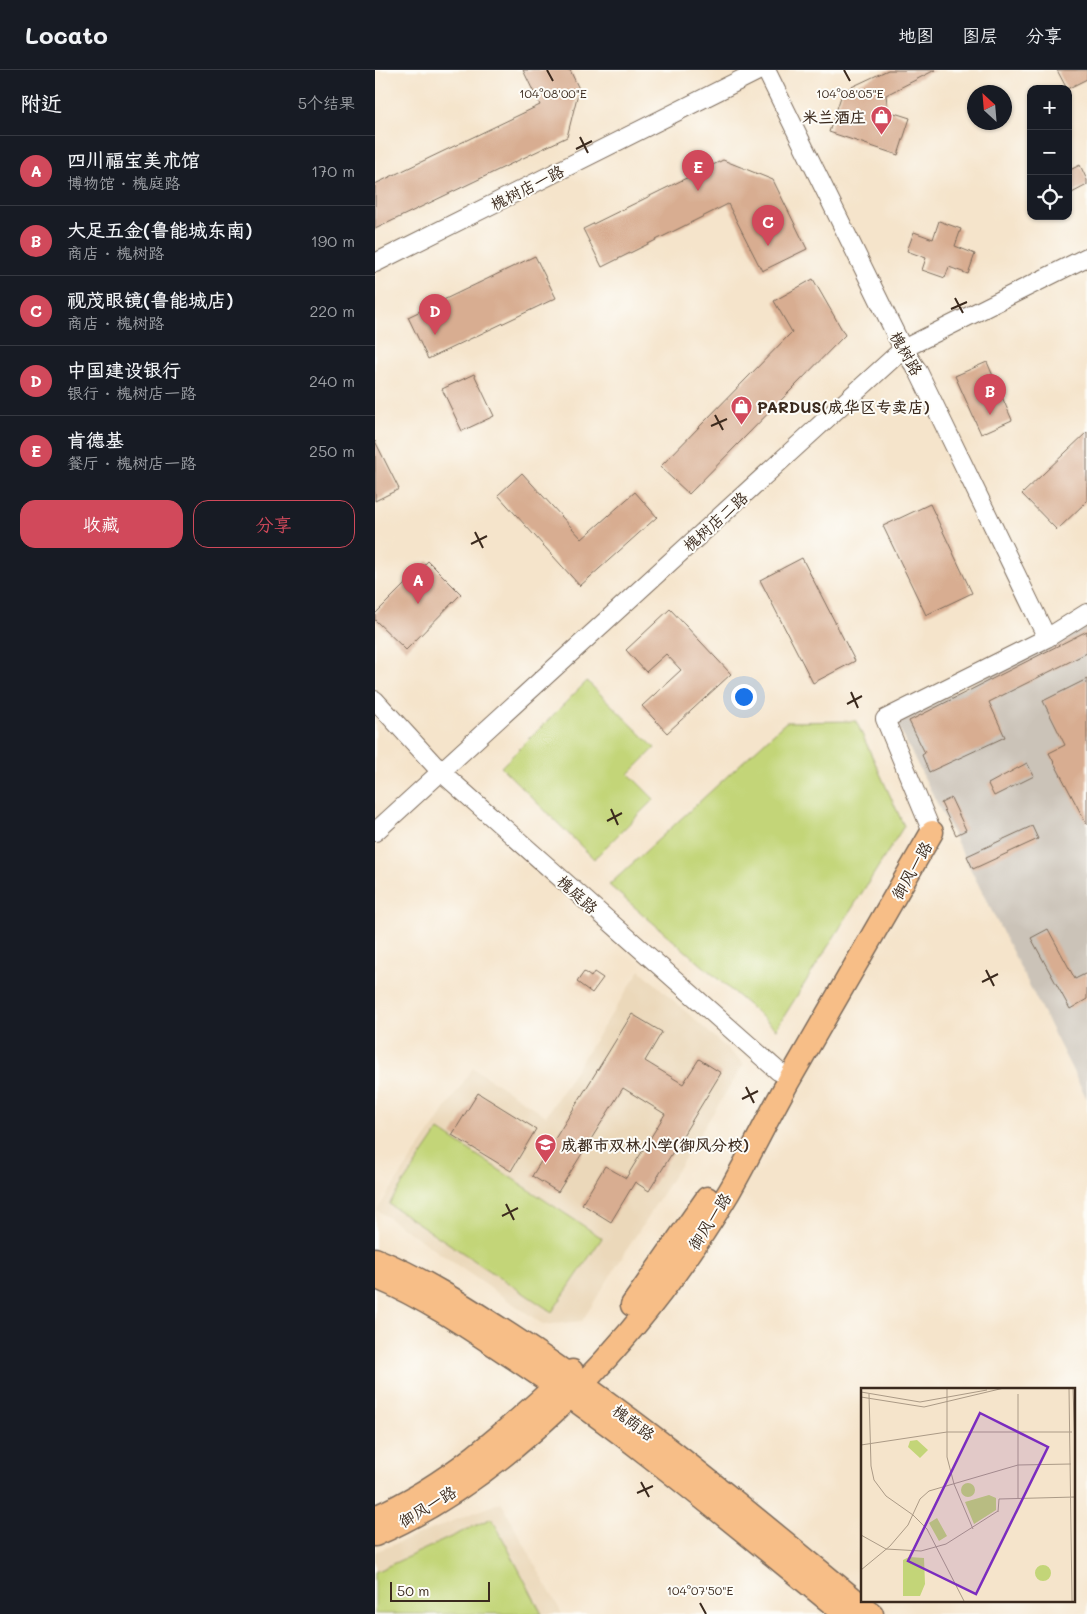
<!DOCTYPE html>
<html lang="zh">
<meta charset="utf-8">
<style>
body{margin:0;font-family:Mali,"LXGW WenKai TC",sans-serif;background:#242831;color:#f1f3f6}
.controls{position:absolute;right:15px;top:15px;display:grid;overflow:hidden;border-radius:10px;box-shadow:0 1px 4px #0004}
.controls button{width:45px;height:45px;display:grid;place-items:center;padding:0;border:0;border-bottom:1px solid #363941;background:#171b24;color:#f1f3f6;font:25px sans-serif}
.compass{position:absolute;left:592px;top:15px;width:45px;height:45px;border-radius:50%;background:#171b24;box-shadow:0 1px 4px #0004;rotate:334deg}
.scale{position:absolute;left:15px;bottom:12px;width:100px;box-sizing:border-box;padding-left:5px;border:2px solid #3b2a1e;border-top:0;font-size:14px;line-height:18px;white-space:nowrap;color:#3b2a1e;-webkit-text-stroke:4px #fdfcf7;paint-order:stroke}
.you{position:absolute;left:368px;top:626px;width:18px;height:18px;margin:-12px;border:4px solid #fff;border-radius:50%;background:#1a73e8;box-shadow:0 0 0 8px #1a73e833}
.badge{display:grid;place-items:center;width:32px;height:32px;border-radius:50%;background:#d1495b;color:#fff;font-size:16px;font-weight:700}
.pin{position:absolute;translate:-50% -41px;filter:drop-shadow(0 1px 2px #0008)}
.pin::after{content:'';position:absolute;top:26px;width:18px;height:15px;background:inherit;clip-path:polygon(0 0,100% 0,50% 100%)}
.list{margin:0;padding:0;list-style:none}
h2{display:flex;justify-content:space-between;align-items:center;height:65px;margin:0;padding:0 20px;font-size:21px}
h2 small{font-size:16px;font-weight:400;color:#9ea1a6}
.list li{display:grid;grid-template-columns:32px 1fr auto;gap:15px;align-items:center;box-sizing:border-box;height:70px;padding:0 20px;border-top:1px solid #363941}
.list b{display:block;font-size:19px;white-space:nowrap}
.list p{margin:0;font-size:16px;white-space:nowrap;color:#9ea1a6}
.list em{font-size:16px;font-style:normal;color:#9ea1a6}
.actions{display:flex;gap:10px;padding:15px 20px}
.actions a{flex:1;padding:11px 0;border:1px solid #d1495b;border-radius:15px;text-align:center;font-size:18px;color:#d1495b}
.actions .main{background:#d1495b;color:#fff}
.icon{flex:none;width:28px;height:28px;fill:none;stroke:currentColor;stroke-width:2;stroke-linecap:round;stroke-linejoin:round}
.map{position:relative;flex:none;width:712px;height:1544px;overflow:hidden}
header{display:flex;align-items:center;gap:30px;box-sizing:border-box;height:70px;padding:0 25px;background:#171b24;border-bottom:1px solid #363941}
header strong{font-size:24px}
nav{display:flex;gap:28px;margin-inline-start:auto;font-size:18px}
main{display:flex}
aside{flex:1;background:#171b24}
.map>svg:first-child{display:block}
</style>
<header>
<strong>Locato</strong>
<nav><a>地图</a><a>图层</a><a>分享</a></nav>
</header>
<main>
<aside>
<h2>附近<small>5个结果</small></h2>
<ul class="list">
<li><span class="badge">A</span><div><b>四川福宝美术馆</b><p>博物馆 · 槐庭路</p></div><em>170 m</em></li>
<li><span class="badge">B</span><div><b>大足五金(鲁能城东南)</b><p>商店 · 槐树路</p></div><em>190 m</em></li>
<li><span class="badge">C</span><div><b>视茂眼镜(鲁能城店)</b><p>商店 · 槐树路</p></div><em>220 m</em></li>
<li><span class="badge">D</span><div><b>中国建设银行</b><p>银行 · 槐树店一路</p></div><em>240 m</em></li>
<li><span class="badge">E</span><div><b>肯德基</b><p>餐厅 · 槐树店一路</p></div><em>250 m</em></li>
</ul>
<div class="actions"><a class="main">收藏</a><a>分享</a></div>
</aside>
<div class="map">
<svg width="712" height="1544" viewBox="0 0 712 1544">
<rect width="100%" height="100%" fill="#fdfcf7"/>
<filter id="ink" filterUnits="userSpaceOnUse"><feTurbulence type="fractalNoise" baseFrequency=".02" numOctaves="2"/><feDisplacementMap in="SourceGraphic" scale="10" xChannelSelector="R" yChannelSelector="G"/><feConvolveMatrix kernelMatrix="1 2 1 2 8 2 1 2 1" color-interpolation-filters="sRGB"/></filter>
<filter id="wash" filterUnits="userSpaceOnUse"><feTurbulence type="fractalNoise" baseFrequency=".0096" numOctaves="4" result="noise"/><feDisplacementMap in="SourceGraphic" scale="20" xChannelSelector="R" yChannelSelector="G"/><feGaussianBlur stdDeviation="1.12" result="paint"/><feColorMatrix in="noise" values="0 0 0 0 0 0 0 0 0 0 0 0 0 0 0 0 0 1.4 0 .05"/><feComposite in="paint" operator="in"/></filter>
<g filter="url(#wash)">
<rect width="100%" height="100%" fill="#f5e4cb"/>
<path fill="#ebd8ba" d="M265,900L369,994L207,1251L169,1255L2,1140L98,998L171,1046Z
M126,1432L187,1544H0V1482Z"/>
<path fill="#cbc3b8" d="M712,556V1029L521,652Z"/>
<path fill="#c3d578" stroke="#7f804b" d="M212,611L280,678L254,704L279,729L219,789L126,697Z
M481,651L529,756L401,959L234,815L411,652Z
M64,1060L227,1168L177,1242L14,1134Z
M117,1448L167,1544H0V1502Z"/>
<g id="blocks">
<path fill="#d8ad91" d="M148,0H195L204,19L192,67L0,159V114L165,35Z
M513,0H560L511,25L513,41L535,48L523,85L454,62L468,21Z
M682,0H712V9L692,19Z
M348,90L398,110L432,179L387,201L353,134L227,197L208,159Z
M705,95L712,110V115L693,125V101Z
M564,151L586,159L580,176L600,184L593,204L574,197L570,208L547,200L551,188L532,181L539,162L558,169Z
M160,186L181,228L53,289L33,247Z
M438,209L470,265L314,424L285,397L417,262L399,231Z
M612,292L637,350L606,364L580,306Z
M99,304L119,346L87,361L67,319Z
M712,362V431L682,460L647,424Z
M0,371L24,419L0,431Z
M147,403L207,469L260,422L282,447L205,516L123,425Z
M555,434L597,523L551,545L508,456Z
M427,488L480,591L438,613L385,510Z
M53,491L86,524L31,580L0,550V544Z
M295,539L356,604L292,663L267,636L306,600L291,584L271,602L251,580Z
M712,561V583L614,632L630,667L554,702L547,685L550,683L534,651Z
M712,609V755L674,683L690,675L668,631Z
M652,693L659,706L619,726L613,714Z
M576,728L591,760L581,765L566,733Z
M657,756L663,769L598,799L592,786Z
M673,859L700,909L712,903V929L695,939L656,868Z
M209,902L216,907L219,902L228,908L217,923L202,912Z
M257,944L287,962L270,991L308,1014L324,989L346,1003L274,1121L260,1112L236,1152L207,1134L230,1096L251,1108L290,1044L248,1018L183,1122L157,1106Z
M103,1023L161,1059L136,1101L77,1065Z"/>
</g>
</g>
<g filter="url(#ink)">
<use href="#blocks" fill-opacity="0" stroke="#7c6b5b" stroke-width="1"/>
<g fill="none" stroke-linecap="round" stroke-linejoin="round">
<defs>
<path id="minor" d="M391,0L528,279L543,301L672,568
M0,193L385,0
M0,630L65,701L403,1001L415,1007
M0,762L528,279L712,187
M557,762L510,649L672,568L712,543"/>
<path id="major" d="M0,1189C50,1209 96,1240 141,1269C267,1351 381,1449 497,1544
M0,1207C48,1227 91,1256 134,1285C252,1362 360,1455 470,1544
M257,1235L332,1128
M0,1447C76,1414 137,1356 197,1301
M0,1465C145,1402 274,1256 354,1122C376,1084 395,1043 417,1005C463,924 510,843 557,762"/>
</defs>
<use href="#minor" stroke="#7c6b5b" stroke-width="20"/>
<use href="#major" stroke="#7c6b5b" stroke-width="25"/>
<use href="#minor" stroke="#fff" stroke-width="18"/>
<use href="#major" stroke="#f7be87" stroke-width="22"/>
</g>
</g>
<path fill="none" stroke="#3b2a1e" stroke-width="2" d="M172,0L178,11M469,0L475,11M205,67L213,83M201,79L217,71M580,228L588,243M576,239L592,232M340,345L348,360M336,356L352,349M100,462L108,478M96,474L112,466M476,622L483,638M472,634L487,626M236,739L243,755M232,751L247,743M611,900L619,916M607,912L623,904M371,1017L379,1033M367,1029L383,1021M131,1134L139,1150M127,1146L143,1138M266,1412L274,1427M262,1423L278,1416M325,1533L331,1544"/>
<defs>
<symbol id="shop-pin" viewBox="-11 -11 22 30"><path d="M0 17L-7.5 6A9.5 9.5 0 1 1 7.5 6Z" fill="#d1495b" stroke="#fdfcf7"/><path d="M-5-2.5h2.3a2.7 3.5 0 0 1 5.4 0H5L5.5 6h-11ZM-1.5-2.5h3a1.5 2.3 0 0 0-3 0Z" fill="#fff"/></symbol>
<symbol id="school-pin" viewBox="-11 -11 22 30"><path d="M0 17L-7.5 6A9.5 9.5 0 1 1 7.5 6Z" fill="#d1495b" stroke="#fdfcf7"/><path d="M0-5L7-2L0 1L-7-2ZM-4 1L0 2.5L4 1V4Q0 6-4 4Z" fill="#fff"/></symbol>
</defs>
<g fill-rule="evenodd">
<use href="#shop-pin" x="494" y="34" width="25" height="34"/>
<use href="#shop-pin" x="354" y="324" width="25" height="34"/>
<use href="#school-pin" x="158" y="1062" width="25" height="34"/>
</g>
<g text-anchor="middle" dominant-baseline="central" stroke-width="4" stroke-linejoin="round" paint-order="stroke">
<g font-size="16" font-weight="bold" fill="#3b2a1e" stroke="#fdfcf7" text-anchor="start">
<text x="491" y="46" text-anchor="end">米兰酒庄</text>
<text x="382" y="336">PARDUS(成华区专卖店)</text>
<text x="186" y="1074">成都市双林小学(御风分校)</text>
</g>
<g font-size="16" fill="#3b2a1e" stroke="#fdfcf7">
<text transform="translate(152 117) rotate(-27)">槐树店一路</text>
<text transform="translate(532 283) rotate(60)">槐树路</text>
<text transform="translate(340 451) rotate(-42)">槐树店二路</text>
<text transform="translate(536 800) rotate(-60)">御风一路</text>
<text transform="translate(203 824) rotate(42)">槐庭路</text>
<text transform="translate(334 1151) rotate(-57)">御风一路</text>
<text transform="translate(259 1352) rotate(37)">槐荫路</text>
<text transform="translate(52 1436) rotate(-31)">御风一路</text>
</g>
</g>
<g transform="translate(486 1318)">
<rect width="214" height="214" fill="#f5e4cb"/>
<path d="M56,52L67,62L59,70L47,59L49,53ZM100 102a7 7 0 1 1 14 0a7 7 0 1 1-14 0ZM128,107L135,110V122L113,136L104,114ZM76,130L86,148L78,153L68,135ZM48,169L63,170L64,196L59,208H42V172ZM174 185a8 8 0 1 1 16 0a8 8 0 1 1-16 0Z" fill="#c3d578"/>
<path fill="none" stroke="#ab9a86" stroke-width="1" d="M86,0V69L93,96L112,141M208,0L211,213M212,0L214,63M0,4L59,14L126,2M8,6L10,78L13,92L25,108L52,127L66,141L103,213M0,9L63,19L143,0M0,57L86,44H211M157,111V6M137,124L138,111L214,109M0,147L25,161L60,163L85,156L137,123M0,182L29,158L47,137L59,111L68,103L157,77L210,76"/>
<path fill="#7b2cbf" fill-opacity="0.15" stroke="#7b2cbf" stroke-width="2.5" d="M119,25L187,59L115,206L47,173Z"/>
<rect width="214" height="214" fill="none" stroke="#3b2a1e" stroke-width="2.5"/>
</g>
<g font-size="12" text-anchor="middle" fill="#3b2a1e" stroke="#fdfcf7" stroke-width="4" stroke-linejoin="round" paint-order="stroke">
<text x="178" y="28">104°08'00"E</text>
<text x="475" y="28">104°08'05"E</text>
<text x="325" y="1525">104°07'50"E</text>
</g>
</svg>
<div class="controls">
<button>+</button>
<button>−</button>
<button><svg class="icon" aria-label="locate" viewBox="0 0 24 24"><circle cx="12" cy="12" r="6"/><path d="M12 2v4M12 18v4M2 12h4M18 12h4"/></svg></button>
</div>
<svg class="compass" viewBox="-18 -18 36 36"><path d="M0-13l5 13h-10z" fill="#e53935"/><path d="M0 13l5-13h-10z" fill="#9ea1a6"/></svg>
<div class="scale">50 m</div>
<div class="you"></div>
<div class="pin badge" style="left:43px;top:534px">A</div>
<div class="pin badge" style="left:615px;top:345px">B</div>
<div class="pin badge" style="left:393px;top:176px">C</div>
<div class="pin badge" style="left:60px;top:265px">D</div>
<div class="pin badge" style="left:323px;top:121px">E</div>
</div>
</main>
